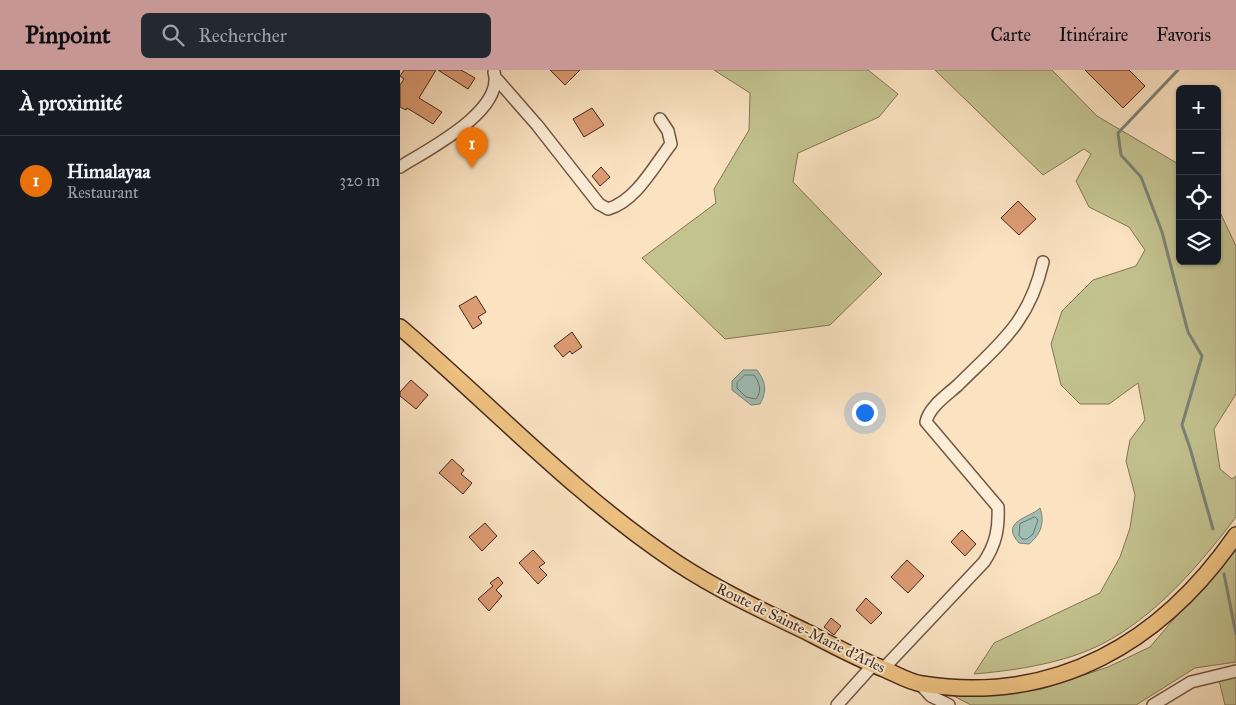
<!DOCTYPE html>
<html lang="fr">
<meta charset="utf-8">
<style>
body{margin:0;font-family:"IM FELL Great Primer",serif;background:#242831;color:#f1f3f6}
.controls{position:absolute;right:15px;top:15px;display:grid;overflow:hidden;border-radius:8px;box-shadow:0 1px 4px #0004}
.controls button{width:45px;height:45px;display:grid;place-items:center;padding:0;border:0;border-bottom:1px solid #363941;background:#171b24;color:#f1f3f6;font:25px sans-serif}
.you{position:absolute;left:464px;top:342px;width:18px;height:18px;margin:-12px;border:4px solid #fff;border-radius:50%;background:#1a73e8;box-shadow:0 0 0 8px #1a73e833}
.badge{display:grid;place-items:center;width:32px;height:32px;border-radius:50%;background:#c59692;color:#fff;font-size:16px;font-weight:700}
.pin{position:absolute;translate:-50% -41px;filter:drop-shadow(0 1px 2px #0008)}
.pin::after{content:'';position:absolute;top:26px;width:18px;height:15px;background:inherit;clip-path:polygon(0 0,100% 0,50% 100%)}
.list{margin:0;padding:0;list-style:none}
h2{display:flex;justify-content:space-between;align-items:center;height:65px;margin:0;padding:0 20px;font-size:21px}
h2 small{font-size:16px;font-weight:400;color:#9ea1a6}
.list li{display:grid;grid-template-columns:32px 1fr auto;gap:15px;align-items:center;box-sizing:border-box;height:90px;padding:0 20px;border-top:1px solid #363941}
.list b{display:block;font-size:19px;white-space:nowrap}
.list p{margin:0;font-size:16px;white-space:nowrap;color:#9ea1a6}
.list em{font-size:16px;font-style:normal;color:#9ea1a6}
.icon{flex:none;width:28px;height:28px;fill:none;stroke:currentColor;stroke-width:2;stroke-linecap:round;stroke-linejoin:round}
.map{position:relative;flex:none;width:836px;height:635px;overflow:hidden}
header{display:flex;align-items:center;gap:30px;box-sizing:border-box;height:70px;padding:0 25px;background:#c59692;color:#111}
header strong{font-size:24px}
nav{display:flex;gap:28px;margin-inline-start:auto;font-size:18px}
.search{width:350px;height:45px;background:#242831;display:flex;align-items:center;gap:12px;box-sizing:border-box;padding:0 18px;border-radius:8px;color:#9ea1a6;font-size:19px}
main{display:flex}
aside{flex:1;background:#171b24}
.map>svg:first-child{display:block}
</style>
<header>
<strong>Pinpoint</strong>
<div class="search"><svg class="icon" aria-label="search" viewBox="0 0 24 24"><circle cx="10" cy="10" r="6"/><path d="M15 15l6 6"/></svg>Rechercher</div>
<nav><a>Carte</a><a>Itinéraire</a><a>Favoris</a></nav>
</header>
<main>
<aside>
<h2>À proximité<small></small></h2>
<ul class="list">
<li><span class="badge" style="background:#e8710a">1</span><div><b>Himalayaa</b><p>Restaurant</p></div><em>320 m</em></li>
</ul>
</aside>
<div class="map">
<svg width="836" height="635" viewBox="0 0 836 635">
<rect width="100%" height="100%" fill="#fbe3c2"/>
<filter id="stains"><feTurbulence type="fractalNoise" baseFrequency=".004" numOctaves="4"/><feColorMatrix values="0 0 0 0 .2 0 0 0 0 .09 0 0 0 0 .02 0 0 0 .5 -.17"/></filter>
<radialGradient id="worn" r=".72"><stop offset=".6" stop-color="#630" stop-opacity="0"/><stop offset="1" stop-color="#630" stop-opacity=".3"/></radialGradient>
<path fill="#c3c390" stroke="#847556" d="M314,0H468L498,24L479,47L398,83L393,112L482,204L430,255L325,269L242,188L316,133L314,119L349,60L350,23Z
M535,0H652L697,46L780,95V191H817V136L836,176V324L814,359L820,399L832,409L836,406V447C795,501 742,563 676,585C643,596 609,601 574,604L594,573L700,523L720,487L730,458L735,425L726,391L730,370L745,350L738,313L709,334H680L661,315L651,274L662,241L693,210L736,196L745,180L729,157L689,137L676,111L691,84L684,79L643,105Z
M836,476V592L795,598L736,635H571L552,625L593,624L642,619L708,597L750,577Z
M836,607V635H825L819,610Z"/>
<path fill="#9fbeb4" stroke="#7b8277" d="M343,300H357C366,312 367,321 360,334L351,335L332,320V311Z
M640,438C645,453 641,464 629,474L619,473C599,451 630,448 640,438Z"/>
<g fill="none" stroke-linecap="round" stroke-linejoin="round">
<path stroke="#727268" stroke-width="1" d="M345,305H354C360,313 362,321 356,329L346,327L337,318V313Z
M635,447L638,450L633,464L627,469H622L619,465L620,454Z"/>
<path stroke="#7b8277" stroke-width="3" d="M778,0L718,63L721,85L741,107L762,162L788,262L802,286L782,355L790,378L813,459
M824,504L836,564"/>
</g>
<path fill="#dd9c74" stroke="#45271b" d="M4,0H36L19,28L42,42L33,54L7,38L6,40L0,37V15L4,9L0,6Z
M38,0H61L75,8L68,19Z
M150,0H180L165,15Z
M685,0H729L745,16L723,38Z
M192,38L204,55L184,67L173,49Z
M201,97L210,107L200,116L192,106Z
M618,131L636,149L619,165L601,148Z
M76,226L86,242L78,247L82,253L73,259L59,236Z
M172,262L182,277L172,284L170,281L163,287L154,276Z
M11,310L28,325L16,339L0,326V322Z
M52,389L64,400L61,404L72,413L63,424L39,403Z
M85,453L97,466L82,481L69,467Z
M562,460L576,474L565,486L551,472Z
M133,480L145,493L139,497L147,505L138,514L119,493Z
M507,490L524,506L508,523L491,507Z
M98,507L103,513L96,520L102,526L89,541L78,529L93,516L90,513Z
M466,528L482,543L471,554L456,540Z
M431,548L441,556L434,565L424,557Z"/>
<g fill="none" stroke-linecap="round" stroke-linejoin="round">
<defs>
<path id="minor" d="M95,7L137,55L199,134L208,139C236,131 254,96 271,74L268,61L260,49
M0,97C27,80 105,41 94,2
M483,599L584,492C596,474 599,458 598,437L526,352C529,337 547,325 558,315C600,273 629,253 643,192
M520,614L531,626L549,635
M437,635L473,595
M753,635L791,612L836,601"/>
<path id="major" d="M0,257C92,336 176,426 277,493C318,520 363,541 407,562C432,575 458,589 484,599C496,604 509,612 522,614C656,635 762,572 836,465"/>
</defs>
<use href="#minor" stroke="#725645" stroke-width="14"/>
<use href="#major" stroke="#45271b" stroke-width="18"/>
<use href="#minor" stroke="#fcedd7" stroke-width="11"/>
<use href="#major" stroke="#eec281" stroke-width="15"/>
</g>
<g text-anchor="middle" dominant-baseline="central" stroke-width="4" stroke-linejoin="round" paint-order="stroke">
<g font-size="15" fill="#45271b" stroke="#fcedd7">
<text transform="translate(401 558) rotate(26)">Route de Sainte-Marie d'Arles</text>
</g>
</g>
<rect width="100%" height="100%" filter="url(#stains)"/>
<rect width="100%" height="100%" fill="url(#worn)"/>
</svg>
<div class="controls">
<button>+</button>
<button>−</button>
<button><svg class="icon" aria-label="locate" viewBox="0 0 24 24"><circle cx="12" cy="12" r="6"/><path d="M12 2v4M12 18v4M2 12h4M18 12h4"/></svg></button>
<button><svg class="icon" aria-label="layers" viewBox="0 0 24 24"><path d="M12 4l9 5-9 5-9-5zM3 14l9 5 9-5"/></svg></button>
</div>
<div class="you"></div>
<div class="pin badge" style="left:72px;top:98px;background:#e8710a">1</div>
</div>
</main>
